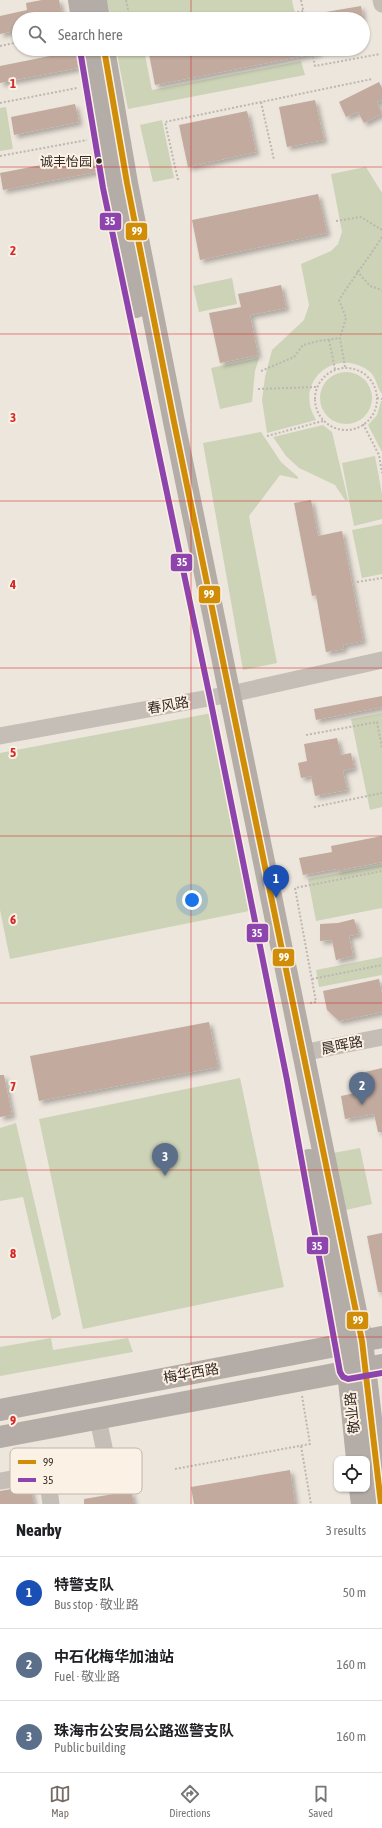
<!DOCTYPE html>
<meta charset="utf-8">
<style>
body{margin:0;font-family:"Asap Condensed","Noto Sans SC",sans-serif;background:#f6f6f6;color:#202124}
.controls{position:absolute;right:12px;bottom:12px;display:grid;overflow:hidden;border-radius:8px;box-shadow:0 1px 3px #0004}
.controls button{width:36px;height:36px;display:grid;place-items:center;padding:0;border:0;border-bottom:1px solid #e0e0e0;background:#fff;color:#202124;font:20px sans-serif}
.you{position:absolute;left:192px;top:900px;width:14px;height:14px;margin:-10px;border:3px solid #fff;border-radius:50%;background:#1a73e8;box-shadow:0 0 0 6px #1a73e833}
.badge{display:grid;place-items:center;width:26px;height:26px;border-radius:50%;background:#766c65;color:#fff;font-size:13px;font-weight:700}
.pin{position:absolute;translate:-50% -33px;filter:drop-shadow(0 1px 2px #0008)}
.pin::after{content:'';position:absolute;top:21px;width:14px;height:12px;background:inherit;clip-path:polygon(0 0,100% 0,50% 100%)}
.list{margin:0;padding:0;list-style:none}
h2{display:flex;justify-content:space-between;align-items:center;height:52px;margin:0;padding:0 16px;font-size:17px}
h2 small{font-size:13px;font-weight:400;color:#757577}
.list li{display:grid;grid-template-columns:26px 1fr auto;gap:12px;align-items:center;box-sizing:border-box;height:72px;padding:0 16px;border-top:1px solid #e0e0e0}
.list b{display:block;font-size:15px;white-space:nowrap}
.list p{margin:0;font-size:13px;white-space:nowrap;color:#757577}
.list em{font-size:13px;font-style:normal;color:#757577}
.icon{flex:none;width:22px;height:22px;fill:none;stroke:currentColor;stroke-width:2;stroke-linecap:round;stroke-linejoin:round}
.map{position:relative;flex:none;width:382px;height:1504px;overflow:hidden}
.search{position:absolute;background:#fff;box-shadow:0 1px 3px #0004;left:12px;right:12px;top:12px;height:44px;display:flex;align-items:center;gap:10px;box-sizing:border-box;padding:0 14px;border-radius:22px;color:#757577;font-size:15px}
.sheet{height:268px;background:#fff}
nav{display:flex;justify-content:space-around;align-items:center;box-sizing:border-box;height:56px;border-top:1px solid #e0e0e0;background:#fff;font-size:11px;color:#757577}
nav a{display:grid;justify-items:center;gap:2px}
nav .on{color:#766c65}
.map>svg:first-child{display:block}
</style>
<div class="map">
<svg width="382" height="1504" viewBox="0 0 382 1504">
<defs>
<filter id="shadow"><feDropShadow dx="3.5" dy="3.5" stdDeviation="2" flood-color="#0004"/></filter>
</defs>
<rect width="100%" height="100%" fill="#ede6dd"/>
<path fill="#cdd3b6" d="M107,0H292L296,19H111Z
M116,49H150L144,50L152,90L301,61L305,75L128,109Z
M6,107L13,149L0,151V108Z
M162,120L174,178L153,182L140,125Z
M366,167L382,193V394C377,389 377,377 369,371C334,346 293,383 316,420L267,433L262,400L265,377L272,350L304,320L309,305L301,264L331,251L338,244L342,232L331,174Z
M232,278L237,304L199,312L193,286Z
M259,358L255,371L252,402L220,409L211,368Z
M320 398a26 26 0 1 1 52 0a26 26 0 1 1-52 0Z
M381,401H382V452L368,425L377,415Z
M323,425L332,432L348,500H345L335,485L299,468L286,456L273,437Z
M261,432L281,462L298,477V479L280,475L249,516L277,663L243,670L203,443Z
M375,456L382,494V519L354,526L342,463Z
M382,524V574L362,578L352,530Z
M212,713L249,911L10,959L0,910V753Z
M382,713V807L370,810L351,719Z
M382,865V908L316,921L308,879Z
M382,957V975L319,987L316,970Z
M240,1078L284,1287L83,1329L39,1119Z
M16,1123L61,1315L52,1320L23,1197L0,1201V1128Z
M360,1148L372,1204L346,1210L333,1153Z
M51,1338L53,1350L128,1338L133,1352L0,1376V1347Z"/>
<path fill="#c2aa9e" filter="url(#shadow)" d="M42,0H59L62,15L42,19H19V30L0,34V16L27,10L26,3Z
M361,6L363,19H314V14Z
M175,49H318L319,53L155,85L149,54Z
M75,51L78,68L0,83V66Z
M379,82L382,88V100L377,102L382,114L364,123L358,112L346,117L339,102Z
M315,100L324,140L287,147L279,107Z
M75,104L79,122L14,135L11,117Z
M247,111L256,152L188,167L179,125Z
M93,155L96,172L3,190L0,173Z
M318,194L327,233L200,260L192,220Z
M281,285L286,308L250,315L258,355L220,363L209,313L241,307L238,294Z
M311,500L318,536L342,531L363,641L343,645L344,649L326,652L316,595L312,596L294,503Z
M382,696V707L316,720L314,709Z
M337,738L341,755L351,753L354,768L343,771L347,790L315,796L311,776L301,778L298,763L307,761L304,744Z
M382,836V862L336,871V869L303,875L299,858L332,852L331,846Z
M354,919L359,934L349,936L353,956L336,960L332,940L320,941V924L338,923Z
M379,979L382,994V1012L339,1021L327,1010L323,991Z
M209,1022L218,1067L39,1101L30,1056Z
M382,1068V1132H378L374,1114L345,1119L341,1096L369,1090L365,1072Z
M0,1075H4L12,1115L0,1117Z
M382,1233V1292H378L367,1236Z
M290,1470L295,1504H194L191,1487Z
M30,1486L34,1504H0V1491Z
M131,1491L134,1504H84V1499Z"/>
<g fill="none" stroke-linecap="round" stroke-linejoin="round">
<path stroke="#beb6b0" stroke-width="2" stroke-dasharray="2 2" stroke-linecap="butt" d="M126,0L130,19
M301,0L305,19
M262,19L303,11
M0,46L19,42
M311,49L315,66L380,54
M261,102L274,160
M0,103L77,88
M0,156L87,140
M178,180L165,122L372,79
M336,221L361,217L382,230
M357,271L370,286L382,290
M329,340L335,369
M345,367L340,338L346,318L339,300C353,278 368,259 382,237
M315 399a31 31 0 1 1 62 0a31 31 0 1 1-62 0Z
M261,371L294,357L303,345L318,341L340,338
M258,389L317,387
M377,398L382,399
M363,424L379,455L382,473
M267,436L323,421
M357,582L382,578
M306,735L377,722L382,748
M314,807L382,793
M312,979L382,965
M310,1003L316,1002L295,888L382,871
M301,1446L311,1504
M175,1469L310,1444L302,1396"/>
<path stroke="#c5beb7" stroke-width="17" d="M381,0L382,4
M0,736L231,694L382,660
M302,1053L382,1037
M0,1481L24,1477
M51,1504L47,1477L69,1464L106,1457L98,1419"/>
<path stroke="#b4aca6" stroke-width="22" d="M79,0L82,19
M96,0L99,19
M88,49L111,186L136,307
M104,49L127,183L174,422L362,1341L381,1504
M309,1160L348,1371L357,1459
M0,1410L382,1337
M0,1437L382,1365
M360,1489L362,1504"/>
<defs>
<path id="bus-1" d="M104,49L127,183L174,422L362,1341L381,1504"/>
<path id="bus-2" d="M80,50L103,188L210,698L287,1080L340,1372L343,1377L348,1379L382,1373"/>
</defs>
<use href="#bus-1" stroke="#fbf1e4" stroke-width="9"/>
<use href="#bus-2" stroke="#fbf1e4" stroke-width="9"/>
<use href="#bus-1" stroke="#d08d07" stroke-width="6"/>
<use href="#bus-2" stroke="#8e44ad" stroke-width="6"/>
</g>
<path fill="none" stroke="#d62828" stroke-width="1" stroke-opacity="0.55" d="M191,0V19M191,49V1504M0,167H382M0,334H382M0,501H382M0,668H382M0,836H382M0,1003H382M0,1170H382M0,1337H382"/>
<circle fill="#362b25" stroke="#fbf1e4" stroke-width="1.5" cx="99" cy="161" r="3.5"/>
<g text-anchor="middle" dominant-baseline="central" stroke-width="4" stroke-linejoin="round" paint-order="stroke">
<g font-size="13" fill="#362b25" stroke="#fbf1e4" text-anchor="end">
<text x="92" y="161">诚丰怡园</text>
</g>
<g font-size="14" fill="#362b25" stroke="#fbf1e4">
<text transform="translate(168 705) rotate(-10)">春风路</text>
<text transform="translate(342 1045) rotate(-11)">晨晖路</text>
<text transform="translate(191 1373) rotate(-10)">梅华西路</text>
<text transform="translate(352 1413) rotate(-96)">敬业路</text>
</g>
</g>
<rect x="10" y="1448" width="132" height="46" rx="6" fill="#fbf1e4" stroke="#c0b6ab" stroke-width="1"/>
<rect x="18" y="1460" width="18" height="4" fill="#d08d07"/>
<rect x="18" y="1478" width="18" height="4" fill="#8e44ad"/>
<g font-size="11" fill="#362b25">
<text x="43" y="1466">99</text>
<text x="43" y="1484">35</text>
</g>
<g font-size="13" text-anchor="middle" font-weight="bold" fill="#d62828" stroke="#fbf1e4" stroke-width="4" stroke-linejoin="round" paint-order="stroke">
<text x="13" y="88">1</text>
<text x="13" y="255">2</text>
<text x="13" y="422">3</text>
<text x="13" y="589">4</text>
<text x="13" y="757">5</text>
<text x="13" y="924">6</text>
<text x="13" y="1091">7</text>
<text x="13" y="1258">8</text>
<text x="13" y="1425">9</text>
</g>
<g stroke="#fbf1e4" stroke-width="1.5">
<rect x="99" y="212" width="23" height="19" rx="4" fill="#8e44ad"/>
<rect x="125" y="222" width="23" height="19" rx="4" fill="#d08d07"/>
<rect x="170" y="553" width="23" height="19" rx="4" fill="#8e44ad"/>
<rect x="198" y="585" width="23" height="19" rx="4" fill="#d08d07"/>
<rect x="246" y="923" width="23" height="20" rx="4" fill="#8e44ad"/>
<rect x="272" y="948" width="23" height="19" rx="4" fill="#d08d07"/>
<rect x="306" y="1236" width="23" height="19" rx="4" fill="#8e44ad"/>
<rect x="346" y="1311" width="23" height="19" rx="4" fill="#d08d07"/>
</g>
<g font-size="11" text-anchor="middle" font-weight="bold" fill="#fff">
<text x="110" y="225">35</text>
<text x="137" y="235">99</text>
<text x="182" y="566">35</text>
<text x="209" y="598">99</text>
<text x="257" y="937">35</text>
<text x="284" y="961">99</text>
<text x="317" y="1250">35</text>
<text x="358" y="1324">99</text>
</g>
</svg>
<div class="controls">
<button><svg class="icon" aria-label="locate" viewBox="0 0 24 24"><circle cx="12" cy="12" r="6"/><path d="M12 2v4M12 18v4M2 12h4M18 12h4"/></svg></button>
</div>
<div class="you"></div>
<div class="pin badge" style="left:276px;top:898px;background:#1a4fb4">1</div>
<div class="pin badge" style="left:362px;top:1105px;background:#5c6f8a">2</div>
<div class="pin badge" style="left:165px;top:1176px;background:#5c6f8a">3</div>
<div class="search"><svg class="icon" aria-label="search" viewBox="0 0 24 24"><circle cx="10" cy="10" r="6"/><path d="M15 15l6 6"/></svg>Search here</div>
</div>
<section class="sheet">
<h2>Nearby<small>3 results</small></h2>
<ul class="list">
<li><span class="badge" style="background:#1a4fb4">1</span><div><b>特警支队</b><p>Bus stop · 敬业路</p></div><em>50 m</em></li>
<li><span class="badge" style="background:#5c6f8a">2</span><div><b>中石化梅华加油站</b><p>Fuel · 敬业路</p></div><em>160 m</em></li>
<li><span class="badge" style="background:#5c6f8a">3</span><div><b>珠海市公安局公路巡警支队</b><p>Public building</p></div><em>160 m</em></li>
</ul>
</section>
<nav>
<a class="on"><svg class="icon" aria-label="map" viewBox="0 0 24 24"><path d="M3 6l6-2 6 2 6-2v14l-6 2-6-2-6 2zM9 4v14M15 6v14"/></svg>Map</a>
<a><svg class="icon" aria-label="directions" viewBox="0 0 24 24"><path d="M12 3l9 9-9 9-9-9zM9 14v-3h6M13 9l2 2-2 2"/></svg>Directions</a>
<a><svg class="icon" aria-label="saved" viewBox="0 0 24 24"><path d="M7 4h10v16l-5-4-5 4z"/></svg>Saved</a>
</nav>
